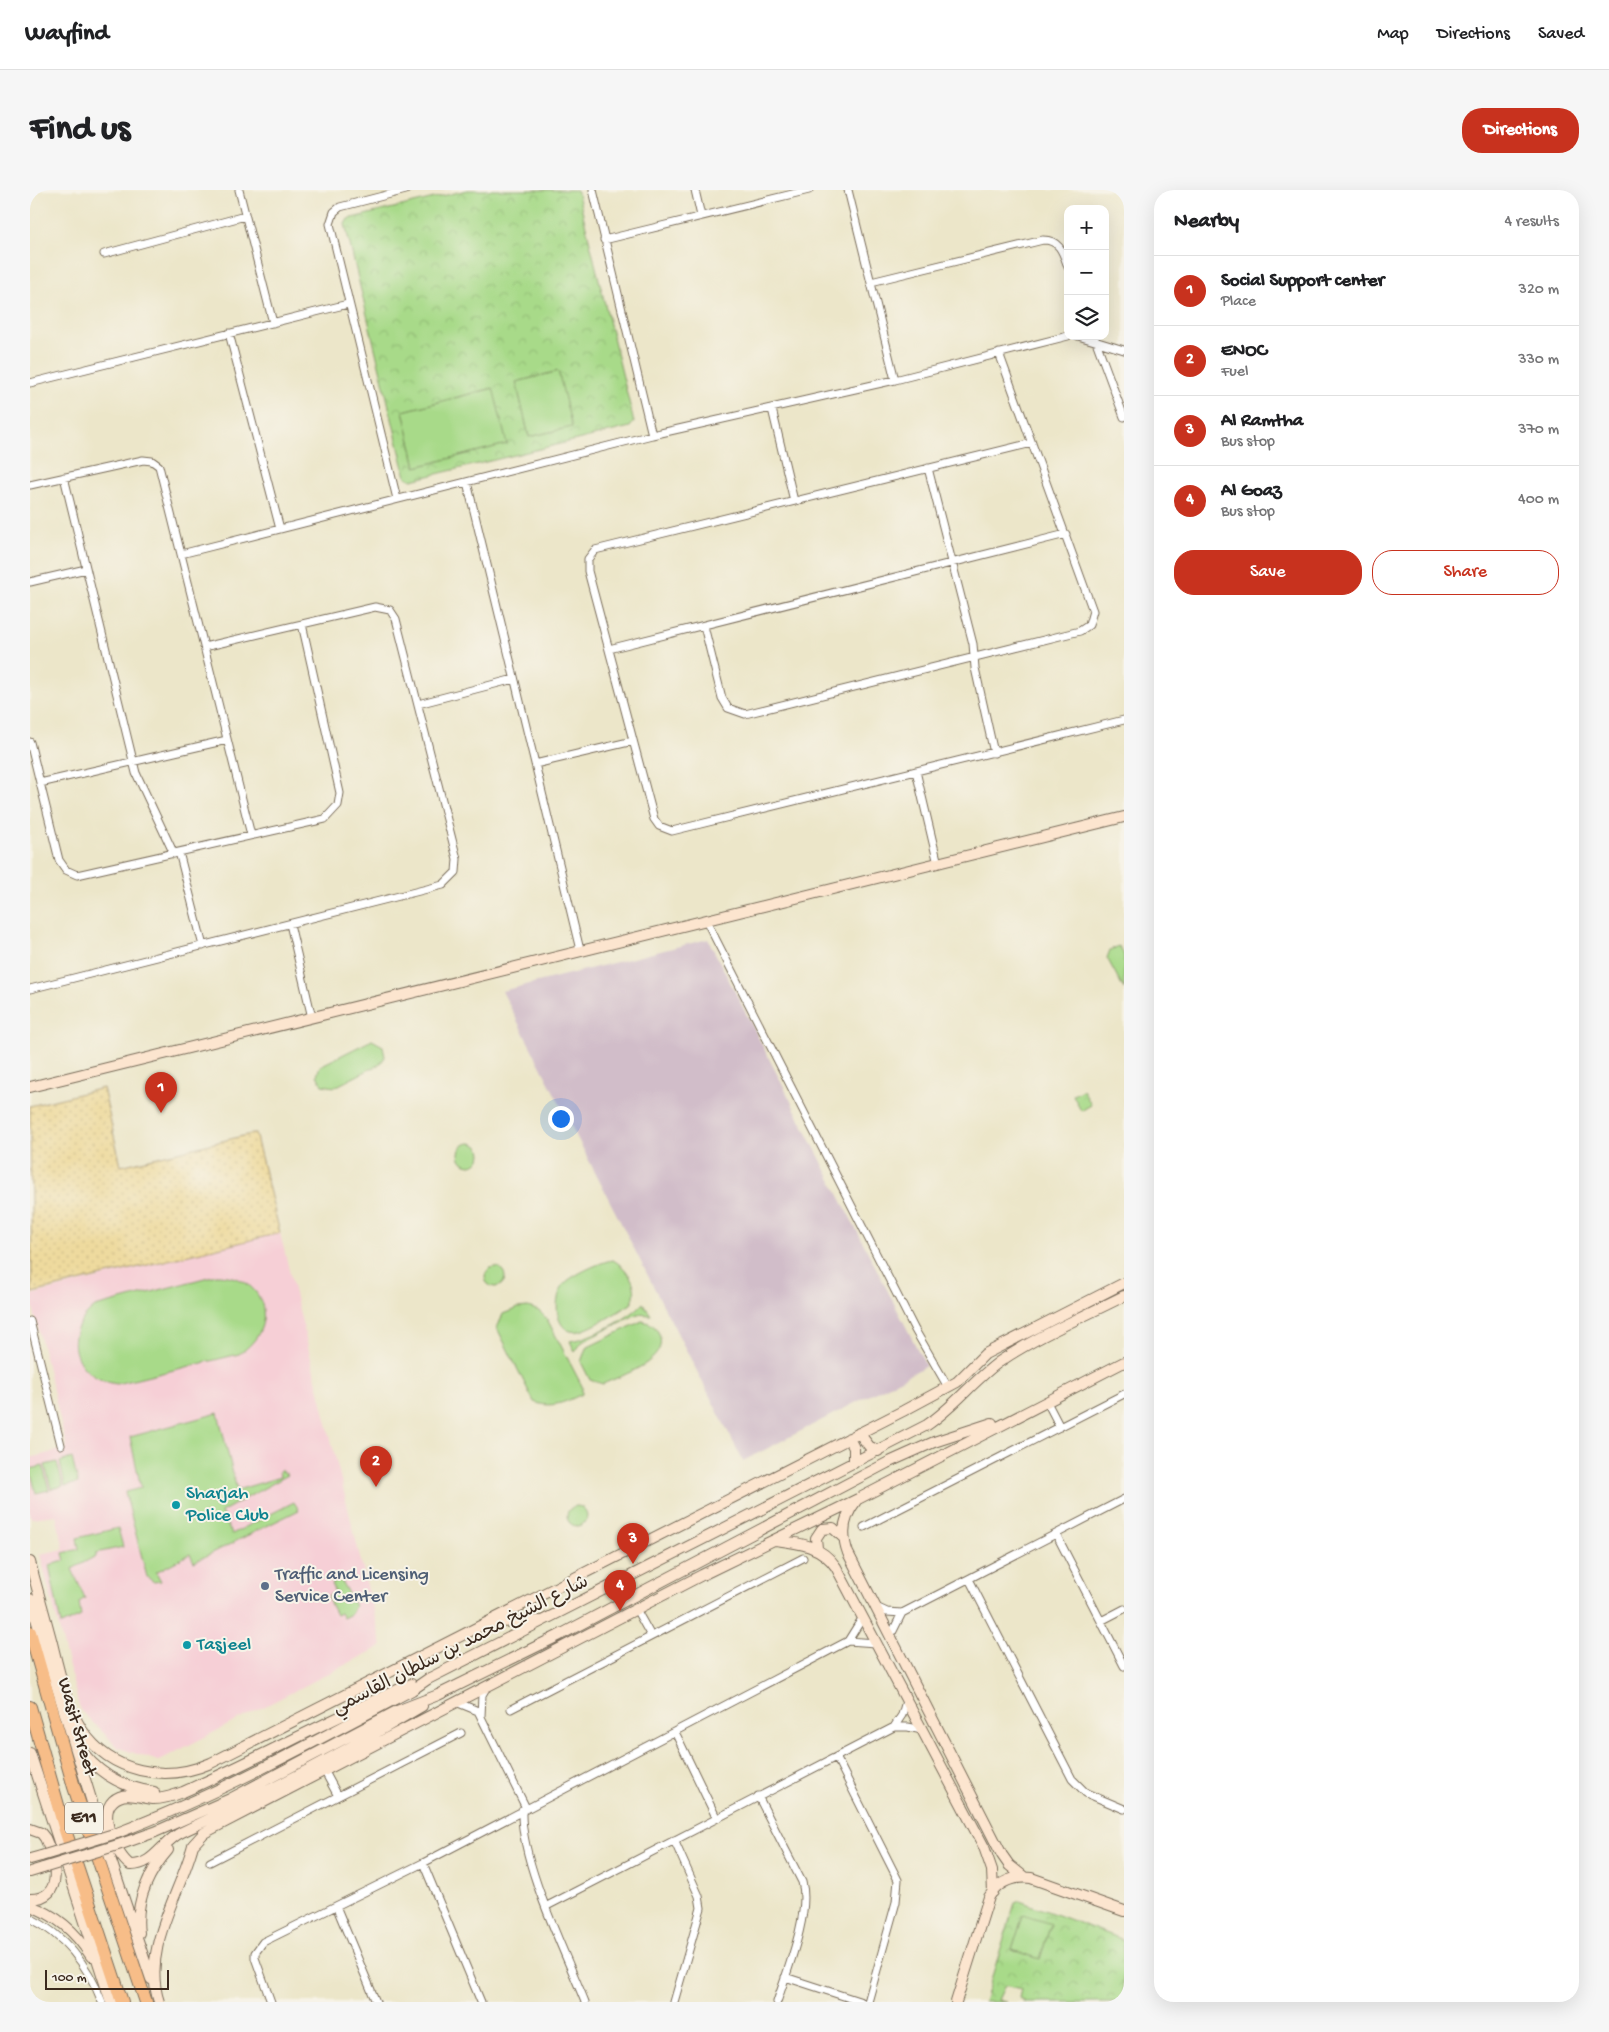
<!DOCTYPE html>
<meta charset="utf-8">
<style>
body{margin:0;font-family:"Gochi Hand","Playpen Sans Arabic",sans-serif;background:#f6f6f6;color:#202124}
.controls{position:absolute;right:15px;top:15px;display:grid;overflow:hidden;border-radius:10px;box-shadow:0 5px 20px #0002}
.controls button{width:45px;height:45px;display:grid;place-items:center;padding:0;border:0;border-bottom:1px solid #e0e0e0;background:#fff;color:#202124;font:25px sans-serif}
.scale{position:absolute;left:15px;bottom:12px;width:124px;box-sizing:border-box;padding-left:5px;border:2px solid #3b2a1e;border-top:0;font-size:14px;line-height:18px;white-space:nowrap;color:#3b2a1e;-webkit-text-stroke:4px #f7f3e8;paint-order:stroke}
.you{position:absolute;left:530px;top:928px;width:18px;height:18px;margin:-12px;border:4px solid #fff;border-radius:50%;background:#1a73e8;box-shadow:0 0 0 8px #1a73e833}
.badge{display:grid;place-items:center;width:32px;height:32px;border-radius:50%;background:#c8321e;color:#fff;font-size:16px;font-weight:700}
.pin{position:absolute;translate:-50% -41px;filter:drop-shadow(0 1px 2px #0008)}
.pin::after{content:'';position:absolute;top:26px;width:18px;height:15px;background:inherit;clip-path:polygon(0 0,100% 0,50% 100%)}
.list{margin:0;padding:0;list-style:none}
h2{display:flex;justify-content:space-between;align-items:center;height:65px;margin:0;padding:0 20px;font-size:21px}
h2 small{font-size:16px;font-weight:400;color:#757577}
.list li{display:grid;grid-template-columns:32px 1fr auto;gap:15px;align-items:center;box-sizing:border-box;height:70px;padding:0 20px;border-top:1px solid #e0e0e0}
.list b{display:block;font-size:19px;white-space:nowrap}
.list p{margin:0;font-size:16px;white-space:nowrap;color:#757577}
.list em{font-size:16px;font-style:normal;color:#757577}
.actions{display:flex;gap:10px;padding:15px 20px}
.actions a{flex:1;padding:11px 0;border:1px solid #c8321e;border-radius:20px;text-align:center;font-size:18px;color:#c8321e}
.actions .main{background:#c8321e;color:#fff}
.icon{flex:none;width:28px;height:28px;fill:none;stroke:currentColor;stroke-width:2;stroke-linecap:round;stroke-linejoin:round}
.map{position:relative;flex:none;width:1094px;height:1812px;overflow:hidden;border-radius:20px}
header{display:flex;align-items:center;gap:30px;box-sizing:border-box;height:70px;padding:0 25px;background:#fff;border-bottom:1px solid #e0e0e0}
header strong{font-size:24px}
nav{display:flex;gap:28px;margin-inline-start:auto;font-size:18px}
.intro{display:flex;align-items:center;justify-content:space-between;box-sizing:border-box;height:120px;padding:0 30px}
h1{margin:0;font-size:35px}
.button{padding:12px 22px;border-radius:20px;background:#c8321e;color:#fff;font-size:18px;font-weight:700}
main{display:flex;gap:30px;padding:0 30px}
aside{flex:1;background:#fff;border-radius:20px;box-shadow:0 5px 20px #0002}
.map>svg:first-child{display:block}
</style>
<header>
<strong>Wayfind</strong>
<nav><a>Map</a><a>Directions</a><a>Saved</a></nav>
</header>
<div class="intro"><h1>Find us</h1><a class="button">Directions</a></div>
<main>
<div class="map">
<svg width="1094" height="1812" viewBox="0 0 1094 1812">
<defs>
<pattern id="sand-dots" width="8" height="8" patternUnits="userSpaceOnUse" patternTransform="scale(1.25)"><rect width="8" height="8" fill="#eeda9e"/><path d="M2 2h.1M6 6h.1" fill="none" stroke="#cdbb88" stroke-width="1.8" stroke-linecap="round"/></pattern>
<pattern id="park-crowns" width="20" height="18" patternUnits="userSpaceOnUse" patternTransform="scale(1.25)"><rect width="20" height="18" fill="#a8da89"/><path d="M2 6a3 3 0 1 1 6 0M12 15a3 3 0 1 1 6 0" fill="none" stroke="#92bb76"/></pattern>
</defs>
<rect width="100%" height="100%" fill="#f7f3e8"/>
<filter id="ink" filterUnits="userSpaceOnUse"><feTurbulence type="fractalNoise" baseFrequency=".02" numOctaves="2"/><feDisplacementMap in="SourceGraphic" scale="10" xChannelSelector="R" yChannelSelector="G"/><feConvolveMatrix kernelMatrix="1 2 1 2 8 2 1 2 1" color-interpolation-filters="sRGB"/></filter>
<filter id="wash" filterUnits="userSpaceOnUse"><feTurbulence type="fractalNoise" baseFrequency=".0096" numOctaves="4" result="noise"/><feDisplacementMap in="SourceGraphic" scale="20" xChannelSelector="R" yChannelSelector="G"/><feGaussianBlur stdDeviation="1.12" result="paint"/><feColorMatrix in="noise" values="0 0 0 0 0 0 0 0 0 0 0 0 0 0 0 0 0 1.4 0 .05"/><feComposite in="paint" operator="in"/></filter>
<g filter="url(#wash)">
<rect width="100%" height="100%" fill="#ece6c9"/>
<path fill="#f6cfd6" d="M250,1043L352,1456L128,1571L89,1558L50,1520L10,1364L34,1359L26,1325L1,1328L0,1323V1268L37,1258L0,1105Z"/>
<path fill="#d1bdc9" d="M678,749L896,1176L713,1271L472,801Z"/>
<path fill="#a8da89" stroke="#728254" d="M529,181L542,237L499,247L486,192Z
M464,198L477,254L386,277L373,221Z
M1089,756L1094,765V799L1077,768L1080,760Z
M342,850L353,856L355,867L350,874L305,897L292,895L287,885L290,876Z
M429 964a11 11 0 1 1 22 0a11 11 0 1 1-22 0Z
M583,1070C598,1078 611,1098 601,1114C589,1121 563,1138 550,1141C524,1147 522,1107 535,1093C543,1085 572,1071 583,1070Z
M455 1087a10 10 0 1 1 20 0a10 10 0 1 1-20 0Z
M186,1085C236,1085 251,1137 209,1164L87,1194C44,1188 28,1145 65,1117Z
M613,1113L621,1125L607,1124L552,1152L545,1162L540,1151C560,1148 600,1129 613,1113Z
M498,1117L509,1121L517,1129L552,1196V1204C536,1212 521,1219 504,1212L467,1138L473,1124L488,1118Z
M612,1131C621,1133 625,1135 629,1144C640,1171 592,1185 573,1194L560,1190L551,1172L556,1158Z
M188,1223L207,1300L250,1287L249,1281L251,1280L258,1285L191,1322L202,1344L264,1312L269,1320L164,1372L160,1364L126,1382L131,1391L124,1392L117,1387L95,1302L111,1298L100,1247Z
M42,1268L48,1293L35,1296L30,1272Z
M27,1272L33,1296L21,1299L15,1275Z
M13,1276L19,1300L6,1303L0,1279Z
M537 1326a10 10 0 1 1 20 0a10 10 0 1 1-20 0Z
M88,1338L93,1357L66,1363V1366L42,1379L55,1408L49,1412L51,1426L31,1435L19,1375L35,1371L33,1363L49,1359L47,1348Z
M310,1389L325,1416L321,1424L313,1428L310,1423L306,1425L297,1407L305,1402L301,1394Z
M993,1725L1021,1733L1010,1769L982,1760Z"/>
<path fill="url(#sand-dots)" stroke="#94825e" d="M73,898L91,976L225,943L250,1043L2,1103L0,916Z"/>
<path fill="url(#park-crowns)" stroke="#728254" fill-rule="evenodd" d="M437,0H547L604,232L600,237L382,290L376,287L315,34L318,29ZM528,181L542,237L499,247L486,192ZM463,198L477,254L386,277L373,221Z
M1053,900L1061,915L1051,921L1043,905Z
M990,1711L1094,1750L1093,1812H993L994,1810L989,1808L991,1799L975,1795L968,1810L976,1812H954L985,1713ZM993,1725L1021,1734L1010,1769L982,1760Z"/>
</g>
<g filter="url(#ink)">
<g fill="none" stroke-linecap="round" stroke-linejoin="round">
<defs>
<path id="street" d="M209,0L243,133
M563,0L622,245
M665,0L671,26
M818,0L865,190
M574,50L779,0
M74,64L215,26
M841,92L1013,50C1030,50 1033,63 1038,77
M199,143L250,339
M1048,146L1094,160
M1064,146L1094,227
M0,193L318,114
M742,219L764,311
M1002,253L565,360L558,369V381L624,629L629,636L642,641L1094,530
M898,278L943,454L945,478L964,563
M34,287L106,583L144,664
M437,292L550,760
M0,295L113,270L122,271L129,276L221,645
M367,309L300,34L304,22L310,17L376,0
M151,364L622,245L865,190L1038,146
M0,392L56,379
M674,436L692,508L698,518L715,524L1050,441L1059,435L1063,421L969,163
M579,459L1036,344
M388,514L484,489
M0,552L29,670L36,680L47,685L295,629L308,615L310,603L272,434
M505,574L603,551
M886,581L908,674
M10,593L197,550
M149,662L173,756
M677,732L885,1140L918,1197
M260,734L282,828
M0,799L413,695L426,682L427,669L366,429L360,420L345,417L174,457
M0,1131L31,1255
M1017,1212L1030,1237
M834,1337L1094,1204
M1026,1344L1094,1476
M939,1389L1042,1589L1056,1603L1094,1619
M846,1417L857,1422L872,1423L1094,1309
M607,1421L621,1446
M1071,1431L1094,1419
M860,1447L872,1423
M818,1451L846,1453
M426,1512L448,1521L496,1618
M481,1519L773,1368
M451,1526L452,1505L456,1498
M864,1537L872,1525L876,1511
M645,1542L686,1627
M806,1567L868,1690L866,1712L838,1812
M294,1580L308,1606
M728,1606L772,1692C781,1722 757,1781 747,1812
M492,1620C490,1672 535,1762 555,1812
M180,1672L431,1543
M393,1673L451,1812
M306,1716L346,1812
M517,1716L864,1537H878L892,1540
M0,1728C36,1746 58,1775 72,1812
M755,1787L832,1812
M241,1812L225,1768V1763L233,1752L393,1673L818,1451L833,1427
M644,1812L671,1718L669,1706L644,1650"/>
<path id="secondary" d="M0,897L1094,627
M829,1243L839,1256L848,1261
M819,1248L824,1258V1273
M826,1311C814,1326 811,1344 818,1363L972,1665L979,1675L994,1687
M745,1350C769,1353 791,1355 806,1377L954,1657L962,1680L963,1702
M787,1358L786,1348L792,1339L803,1338L814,1348
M0,1372C7,1399 15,1426 22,1453C29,1482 36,1514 52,1540C81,1583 135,1593 181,1573L873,1221L927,1192L955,1164L1094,1093
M0,1409L68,1632L121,1789
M461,1432L509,1431
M381,1494C303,1527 230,1568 153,1602C143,1606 134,1609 123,1609C110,1608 95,1600 83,1611C68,1625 86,1665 100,1675C124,1676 132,1651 152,1642C234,1604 315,1562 392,1516
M46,1553C65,1582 90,1597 124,1602
M0,1563L81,1812
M0,1639L11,1643L15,1648C25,1669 36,1709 0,1709
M87,1643C190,1604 285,1551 382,1500L398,1489L897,1235C924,1217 943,1191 969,1172C1007,1146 1053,1127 1094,1106
M91,1654L125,1642L200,1609L367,1521L408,1505L528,1446L857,1273L904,1252L962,1233
M0,1669L11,1666
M0,1682L13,1678
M0,1716C27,1725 46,1742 61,1766
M109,1743C105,1712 118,1683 138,1660
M129,1812C111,1759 150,1705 163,1655L174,1643L672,1385L828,1309L1094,1172
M926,1812L959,1707C968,1692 983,1686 1001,1688L1094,1721"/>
<path id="highway" d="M0,1442L44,1597L116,1812
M0,1517L35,1640L92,1812"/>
</defs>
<use href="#street" stroke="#796c5a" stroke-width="9"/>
<use href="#secondary" stroke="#796c5a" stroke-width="12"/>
<use href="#highway" stroke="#796c5a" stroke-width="14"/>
<use href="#street" stroke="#fff" stroke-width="7"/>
<use href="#secondary" stroke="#fce5cf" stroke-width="10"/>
<use href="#highway" stroke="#f7bd88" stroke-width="12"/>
<defs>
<path id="secondary-bridge" d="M11,1666L87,1643
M13,1678L91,1654"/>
</defs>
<use href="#secondary-bridge" stroke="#796c5a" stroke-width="12" stroke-linecap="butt"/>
<use href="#secondary-bridge" stroke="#fce5cf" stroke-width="10"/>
</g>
</g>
<g fill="#0f9aa8" stroke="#f7f3e8" stroke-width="2">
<circle cx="146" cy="1315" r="5"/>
<circle cx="157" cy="1455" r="5"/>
</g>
<circle fill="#5c6f8a" stroke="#f7f3e8" stroke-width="2" cx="235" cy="1396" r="5"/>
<g text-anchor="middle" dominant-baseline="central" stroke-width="4" stroke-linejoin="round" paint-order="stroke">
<rect fill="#f7f3e8" stroke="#73665b" stroke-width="1" x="35" y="1612.5" width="38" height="31" rx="4"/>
<g font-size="18" font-weight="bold" fill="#3b2a1e">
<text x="54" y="1628">E11</text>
</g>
<g font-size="19" fill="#0d838f" stroke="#f7f3e8" text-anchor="start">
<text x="156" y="1304">Sharjah<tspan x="156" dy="22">Police Club</tspan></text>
<text x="167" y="1455">Tasjeel</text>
</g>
<g font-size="19" fill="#4e5e75" stroke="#f7f3e8" text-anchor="start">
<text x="245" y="1385">Traffic and Licensing<tspan x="245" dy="22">Service Center</tspan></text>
</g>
<g font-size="19" fill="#3b2a1e" stroke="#f7f3e8">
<text transform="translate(431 1456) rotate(-27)">شارع الشيخ محمد بن سلطان القاسمي</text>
<text transform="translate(46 1537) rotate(74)">Wasit Street</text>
</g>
</g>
</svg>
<div class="controls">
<button>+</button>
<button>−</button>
<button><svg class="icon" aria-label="layers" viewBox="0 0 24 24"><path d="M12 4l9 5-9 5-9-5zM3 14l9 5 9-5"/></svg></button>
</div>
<div class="scale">100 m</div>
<div class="you"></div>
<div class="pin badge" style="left:131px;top:923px">1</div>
<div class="pin badge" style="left:346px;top:1297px">2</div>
<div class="pin badge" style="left:603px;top:1374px">3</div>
<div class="pin badge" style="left:590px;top:1421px">4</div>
</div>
<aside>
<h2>Nearby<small>4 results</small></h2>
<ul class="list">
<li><span class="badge">1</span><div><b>Social Support center</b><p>Place</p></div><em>320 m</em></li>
<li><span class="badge">2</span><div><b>ENOC</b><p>Fuel</p></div><em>330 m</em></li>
<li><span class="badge">3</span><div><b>Al Ramtha</b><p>Bus stop</p></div><em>370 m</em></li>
<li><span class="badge">4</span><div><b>Al Goaz</b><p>Bus stop</p></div><em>400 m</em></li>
</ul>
<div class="actions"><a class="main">Save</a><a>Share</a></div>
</aside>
</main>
